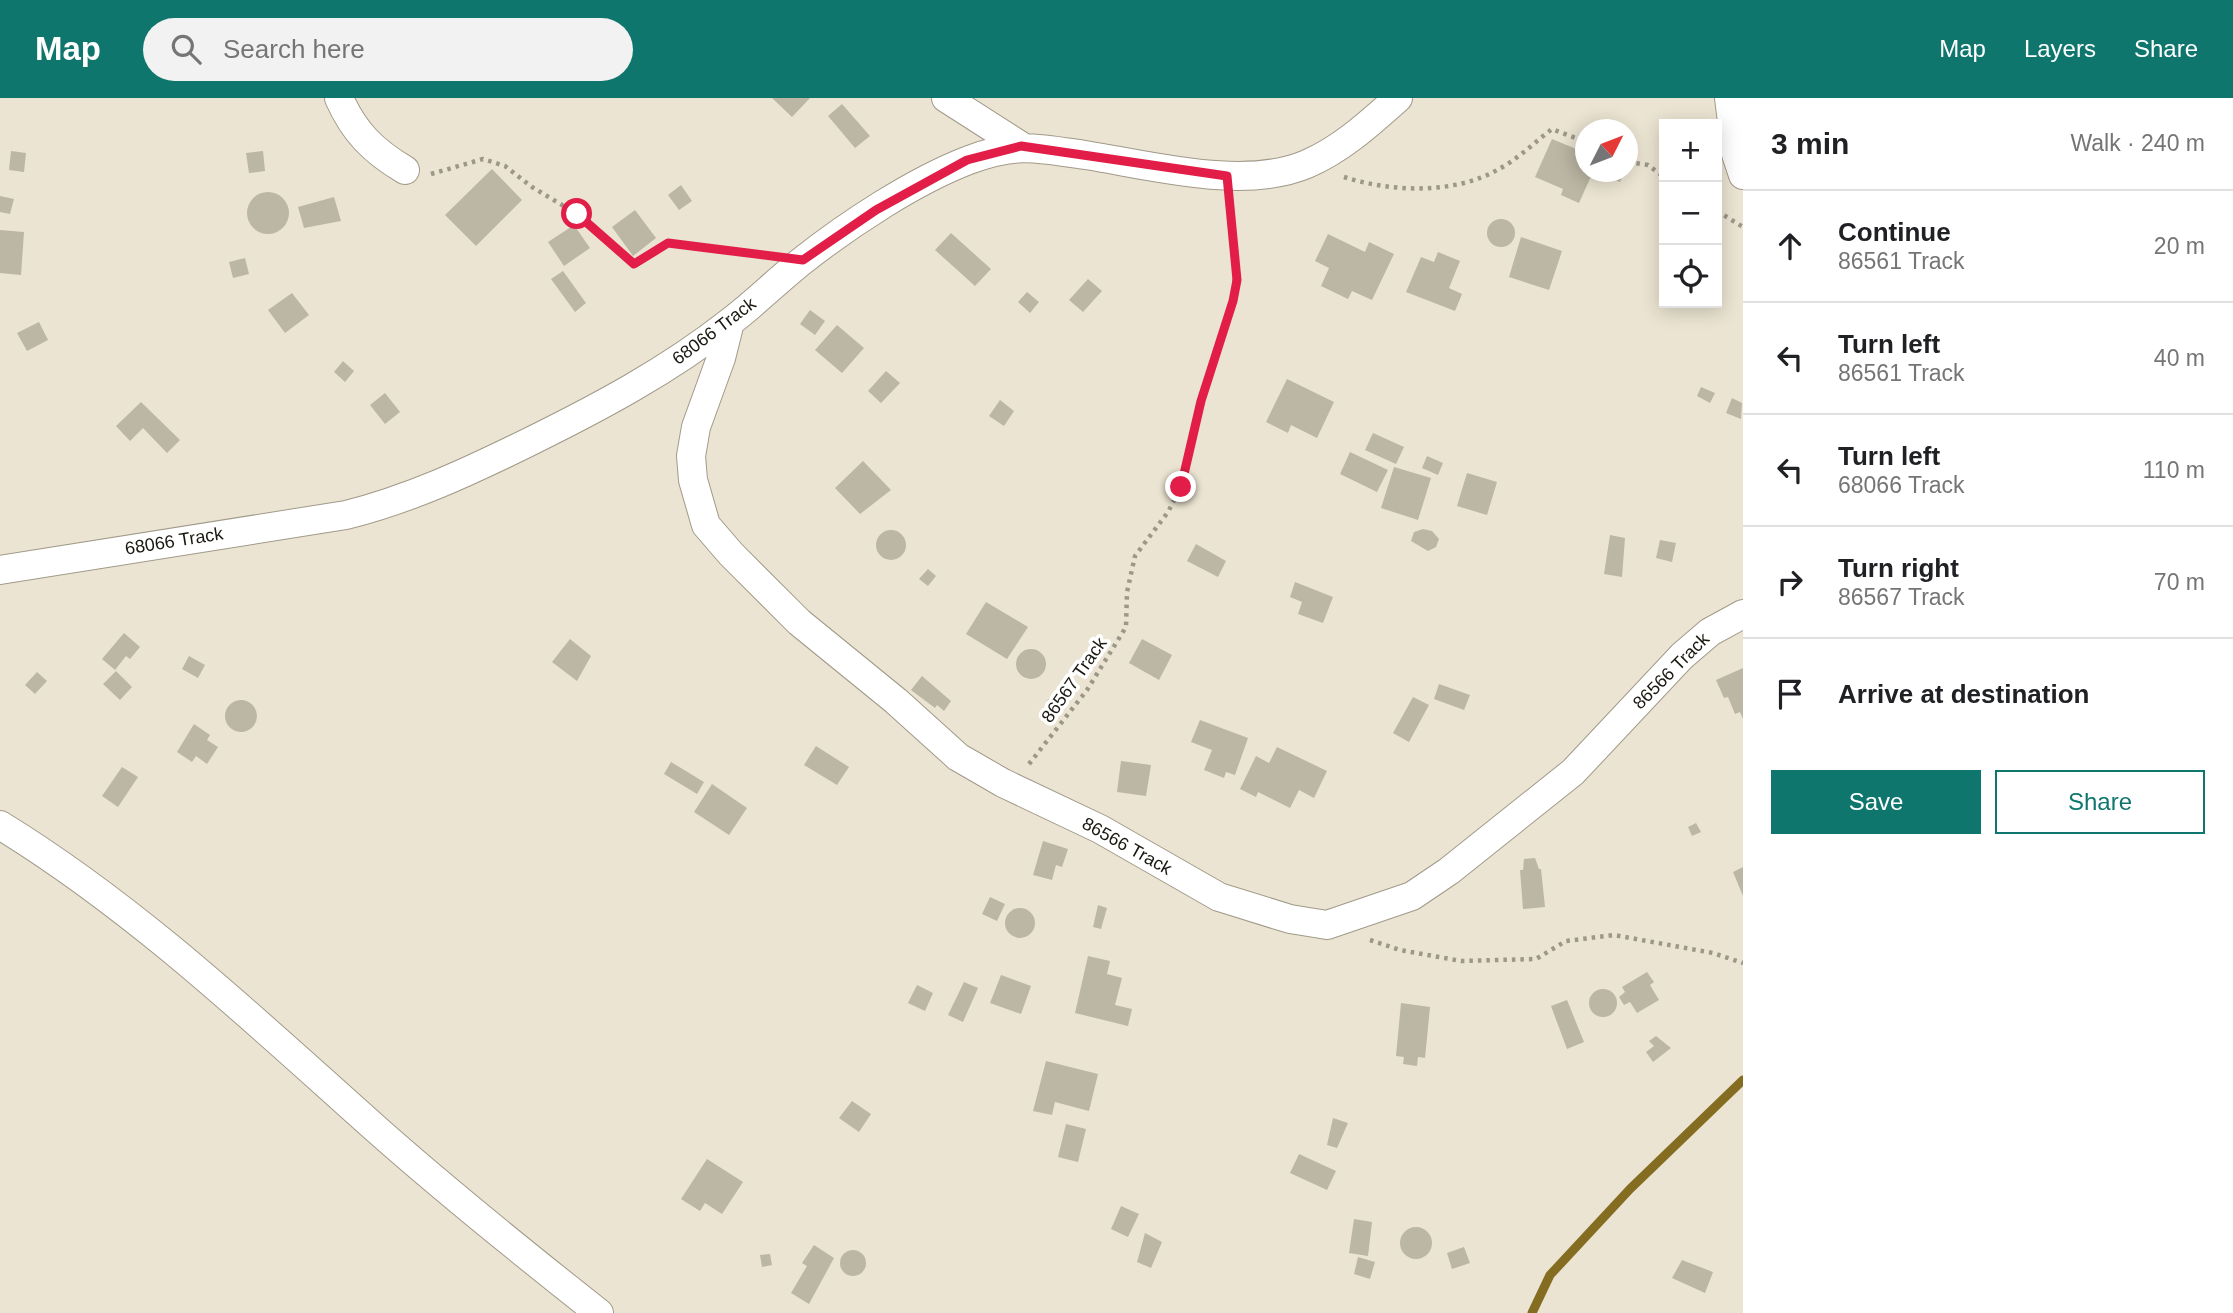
<!DOCTYPE html>
<meta charset="utf-8">
<style>
body{margin:0;font-family:Arial,sans-serif;background:#f2f2f2;color:#202124}
.controls{position:absolute;right:21px;top:21px;display:grid;overflow:hidden;border-radius:0px;box-shadow:0 4px 18px #0003}
.controls button{width:63px;height:63px;display:grid;place-items:center;padding:0;border:0;border-bottom:2px solid #e0e0e0;background:#fff;color:#202124;font:35px sans-serif}
.compass{position:absolute;left:1575px;top:21px;width:63px;height:63px;border-radius:50%;background:#fff;box-shadow:0 4px 18px #0003;rotate:48deg}
.stop{position:absolute;width:21px;height:21px;margin:-16px;border:5px solid #e11d48;border-radius:50%;background:#fff}
.stop.end{background:#e11d48;border-color:#fff;box-shadow:0 2px 7px #0008}
.list{margin:0;padding:0;list-style:none}
h2{display:flex;justify-content:space-between;align-items:center;height:91px;margin:0;padding:0 28px;font-size:30px}
h2 small{font-size:23px;font-weight:400;color:#757577}
.list li{display:grid;grid-template-columns:46px 1fr auto;gap:21px;align-items:center;box-sizing:border-box;height:112px;padding:0 28px;border-top:2px solid #e0e0e0}
.list b{display:block;font-size:26px;white-space:nowrap}
.list p{margin:0;font-size:23px;white-space:nowrap;color:#757577}
.list em{font-size:23px;font-style:normal;color:#757577}
.actions{display:flex;gap:14px;padding:21px 28px}
.actions a{flex:1;padding:16px 0;border:2px solid #0f766e;border-radius:0px;text-align:center;font-size:24px;color:#0f766e}
.actions .main{background:#0f766e;color:#fff}
.icon{flex:none;width:38px;height:38px;fill:none;stroke:currentColor;stroke-width:2;stroke-linecap:round;stroke-linejoin:round}
.map{position:relative;flex:none;width:1743px;height:1215px;overflow:hidden}
header{display:flex;align-items:center;gap:42px;box-sizing:border-box;height:98px;padding:0 35px;background:#0f766e;color:#fff}
header strong{font-size:33px}
nav{display:flex;gap:38px;margin-inline-start:auto;font-size:24px}
.search{width:490px;height:63px;background:#f2f2f2;display:flex;align-items:center;gap:18px;box-sizing:border-box;padding:0 24px;border-radius:38px;color:#757577;font-size:26px}
main{display:flex}
aside{flex:1;background:#fff}
.map>svg:first-child{display:block}
</style>
<header>
<strong>Map</strong>
<div class="search"><svg class="icon" aria-label="search" viewBox="0 0 24 24"><circle cx="10" cy="10" r="6"/><path d="M15 15l6 6"/></svg>Search here</div>
<nav><a>Map</a><a>Layers</a><a>Share</a></nav>
</header>
<main>
<div class="map">
<svg width="1743" height="1215" viewBox="0 0 1743 1215">
<rect width="100%" height="100%" fill="#ebe4d2"/>
<g fill="none" stroke-linecap="round" stroke-linejoin="round">
<path stroke="#846d21" stroke-width="9" d="M1532,1215L1550,1177L1630,1091L1743,982"/>
</g>
<path fill="#bcb6a4" d="M772,0H810L792,19Z
M842,6L870,38L855,50L828,18Z
M1552,41L1586,55V74H1593L1579,105L1561,97L1563,91L1535,79Z
M11,53L26,55L24,74L9,72Z
M263,53L265,73L249,75L246,55Z
M492,71L522,102L476,148L445,117Z
M1610,74H1624L1620,84L1608,79Z
M681,87L692,103L679,112L668,97Z
M247 115a21 21 0 1 1 42 0a21 21 0 1 1-42 0Z
M0,98L14,101L10,116L0,114Z
M334,99L341,123L304,130L298,109Z
M635,112L656,140L633,158L612,129Z
M1487 135a14 14 0 1 1 28 0a14 14 0 1 1-28 0Z
M574,127L590,150L564,168L548,144Z
M0,132L24,134L21,177L0,175Z
M951,135L991,171L975,188L935,152Z
M1328,136L1365,154L1369,144L1394,156L1372,202L1352,193L1348,201L1321,188L1329,170L1315,163Z
M1521,139L1562,153L1549,192L1509,179Z
M1438,154L1460,163L1449,190L1462,196L1455,213L1406,194L1421,159L1434,164Z
M245,160L249,176L233,180L229,164Z
M563,173L586,205L575,214L551,181Z
M1088,181L1102,193L1083,214L1069,202Z
M1027,194L1039,204L1030,215L1018,204Z
M292,195L309,217L285,235L268,212Z
M810,212L825,223L815,237L800,226Z
M39,224L48,242L27,253L17,235Z
M837,227L864,250L842,275L815,252Z
M343,263L354,273L345,284L334,274Z
M886,273L900,285L881,305L868,293Z
M1287,281L1334,304L1317,340L1291,327L1288,335L1266,324Z
M1701,289L1715,295L1710,305L1697,298Z
M385,295L400,314L385,326L370,307Z
M1732,300L1742,305L1741,321L1726,315Z
M1000,302L1014,313L1004,328L989,318Z
M141,304L180,342L167,355L143,330L130,343L116,328Z
M1373,335L1404,349L1396,366L1365,352Z
M1350,354L1388,372L1377,394L1340,376Z
M1427,358L1443,365L1438,377L1422,370Z
M863,363L891,392L860,416L835,390Z
M1394,369L1431,380L1418,422L1381,410Z
M1467,375L1497,384L1487,417L1457,408Z
M1423,431L1432,433L1439,441L1436,449L1428,453L1411,443L1414,434Z
M876 447a15 15 0 1 1 30 0a15 15 0 1 1-30 0Z
M1610,437L1625,440L1622,479L1604,476Z
M1660,442L1676,445L1672,464L1656,460Z
M1196,446L1226,463L1218,479L1187,463Z
M928,471L936,478L928,488L919,481Z
M1295,484L1333,499L1323,525L1298,516L1302,504L1290,499Z
M986,504L1028,529L1007,561L966,536Z
M124,535L140,549L130,561L126,558L115,572L102,561Z
M570,541L591,558L577,583L552,564Z
M1142,541L1172,557L1159,582L1129,565Z
M1016 566a15 15 0 1 1 30 0a15 15 0 1 1-30 0Z
M189,558L205,567L198,580L182,571Z
M1743,570V621L1740,614L1735,616L1728,599L1724,600L1716,582Z
M116,573L132,589L120,602L103,586Z
M37,574L47,583L35,596L25,587Z
M922,578L951,603L944,613L937,607L935,610L911,592Z
M1061,586L1069,593L1054,610L1047,603Z
M1439,586L1470,597L1464,612L1434,601Z
M1413,599L1429,607L1409,644L1393,635Z
M225 618a16 16 0 1 1 32 0a16 16 0 1 1-32 0Z
M1200,622L1248,640L1235,677L1226,674L1224,680L1204,672L1212,652L1191,644Z
M194,626L210,637L207,642L218,649L207,666L196,658L192,664L177,654Z
M816,648L849,669L837,687L804,667Z
M1277,649L1327,673L1314,700L1299,692L1290,710L1258,694L1256,699L1240,691L1256,658L1269,665Z
M1121,663L1151,667L1146,698L1117,694Z
M671,664L704,684L697,696L664,676Z
M122,669L138,679L118,709L102,698Z
M712,686L747,710L729,737L694,714Z
M1696,725L1701,734L1692,738L1688,729Z
M1043,743L1068,751L1062,769L1056,767L1052,782L1033,777Z
M1535,760L1539,771H1541L1545,809L1523,811L1520,772H1523L1524,761Z
M1743,769V798L1733,774Z
M990,799L1005,806L997,823L982,816Z
M1098,807L1107,810L1101,831L1093,829Z
M1005 825a15 15 0 1 1 30 0a15 15 0 1 1-30 0Z
M1088,858L1110,863L1107,876L1122,880L1115,907L1132,911L1128,928L1075,915Z
M1647,874L1654,884L1650,887L1659,902L1637,915L1630,904L1624,907L1619,899L1625,894L1622,889Z
M1001,877L1031,888L1021,916L990,905Z
M964,884L978,890L963,924L948,917Z
M917,887L933,895L925,913L908,905Z
M1589 905a14 14 0 1 1 28 0a14 14 0 1 1-28 0Z
M1567,902L1584,944L1567,951L1551,908Z
M1401,905L1430,909L1425,960L1418,959L1417,968L1403,966L1404,959L1396,958Z
M1656,938L1671,950L1653,964L1646,954L1654,948L1649,943Z
M1046,963L1098,976L1089,1013L1055,1004L1052,1017L1033,1013Z
M852,1003L871,1016L859,1034L839,1020Z
M1333,1020L1348,1025L1337,1050L1327,1047Z
M1066,1026L1086,1031L1078,1064L1058,1059Z
M1299,1056L1336,1073L1327,1092L1290,1075Z
M707,1061L743,1084L722,1116L705,1105L700,1113L681,1101Z
M1121,1108L1139,1116L1128,1139L1111,1131Z
M1354,1121L1372,1124L1368,1158L1349,1155Z
M1400 1145a16 16 0 1 1 32 0a16 16 0 1 1-32 0Z
M1145,1135L1162,1144L1151,1170L1137,1164Z
M814,1147L834,1160L809,1206L791,1195L807,1168L802,1165Z
M1464,1149L1470,1165L1452,1171L1447,1155Z
M840 1165a13 13 0 1 1 26 0a13 13 0 1 1-26 0Z
M770,1156L772,1167L762,1169L760,1157Z
M1358,1159L1375,1164L1370,1181L1354,1176Z
M1682,1162L1713,1174L1705,1195L1672,1180Z"/>
<g fill="none" stroke-linecap="round" stroke-linejoin="round">
<defs>
<path id="street" d="M339,0C354,34 373,53 405,72
M946,0L1021,48
M1729,0L1736,56L1743,77
M730,224L721,260L696,329L691,358L693,382L706,427L731,456L799,524L896,603L958,659L1003,685L1100,731L1219,799L1290,821L1327,827L1412,798L1449,773L1573,674L1682,558L1710,534L1743,516
M0,472L346,417C410,401 468,374 527,345C598,310 668,273 730,224C755,205 778,182 802,163C849,126 914,83 969,62C1016,44 1038,50 1085,57C1151,67 1244,93 1307,66C1342,51 1371,24 1398,0
M0,727C137,811 255,923 375,1030C447,1094 523,1155 599,1215"/>
</defs>
<use href="#street" stroke="#a19a89" stroke-width="30"/>
<path stroke="#9c9789" stroke-width="4.5" stroke-dasharray="3.5 5" stroke-linecap="butt" d="M1628,64L1648,67L1664,79
M431,76L483,61L505,68L532,89L577,116L634,166L668,145L764,158
M1344,79C1391,94 1454,97 1499,71C1518,61 1535,44 1552,31L1586,44
M1717,113L1743,129
M1029,666L1087,592L1126,529L1127,494L1135,458L1168,414L1181,389L1201,303L1233,203L1236,162L1230,103
M1370,842L1400,852L1461,863L1536,861L1566,843L1614,837L1713,855L1743,865"/>
<use href="#street" stroke="#fff" stroke-width="28"/>
</g>
<g fill="none" stroke-linecap="round" stroke-linejoin="round">
<path stroke="#e11d48" stroke-width="9" d="M577,116L634,166L668,145L803,162L876,112L967,62L1021,48L1227,78L1237,182L1233,203L1201,303L1181,389"/>
</g>
<g text-anchor="middle" dominant-baseline="central" stroke-width="7" stroke-linejoin="round" paint-order="stroke">
<g font-size="18" fill="#191710" stroke="#fff">
<text transform="translate(714 233) rotate(-37)">68066 Track</text>
<text transform="translate(174 443) rotate(-9)">68066 Track</text>
<text transform="translate(1671 573) rotate(-45)">86566 Track</text>
<text transform="translate(1074 582) rotate(-55)">86567 Track</text>
<text transform="translate(1127 748) rotate(29)">86566 Track</text>
</g>
</g>
</svg>
<div class="controls">
<button>+</button>
<button>−</button>
<button><svg class="icon" aria-label="locate" viewBox="0 0 24 24"><circle cx="12" cy="12" r="6"/><path d="M12 2v4M12 18v4M2 12h4M18 12h4"/></svg></button>
</div>
<svg class="compass" viewBox="-18 -18 36 36"><path d="M0-13l5 13h-10z" fill="#e53935"/><path d="M0 13l5-13h-10z" fill="#757577"/></svg>
<div class="stop" style="left:577px;top:116px"></div>
<div class="stop end" style="left:1181px;top:389px"></div>
</div>
<aside>
<h2>3 min<small>Walk · 240 m</small></h2>
<ul class="list">
<li><svg class="icon" aria-label="ahead" viewBox="0 0 24 24"><path d="M12 20V5M6 11l6-6 6 6"/></svg><div><b>Continue</b><p>86561 Track</p></div><em>20 m</em></li>
<li><svg class="icon" aria-label="left" viewBox="0 0 24 24"><path d="M17 20v-9H6M10 6l-5 5 5 5"/></svg><div><b>Turn left</b><p>86561 Track</p></div><em>40 m</em></li>
<li><svg class="icon" aria-label="left" viewBox="0 0 24 24"><path d="M17 20v-9H6M10 6l-5 5 5 5"/></svg><div><b>Turn left</b><p>68066 Track</p></div><em>110 m</em></li>
<li><svg class="icon" aria-label="right" viewBox="0 0 24 24"><path d="M7 20v-9h11M14 6l5 5-5 5"/></svg><div><b>Turn right</b><p>86567 Track</p></div><em>70 m</em></li>
<li><svg class="icon" aria-label="arrive" viewBox="0 0 24 24"><path d="M6 21V4h12l-3 4 3 4H6"/></svg><div><b>Arrive at destination</b></div></li>
</ul>
<div class="actions"><a class="main">Save</a><a>Share</a></div>
</aside>
</main>
